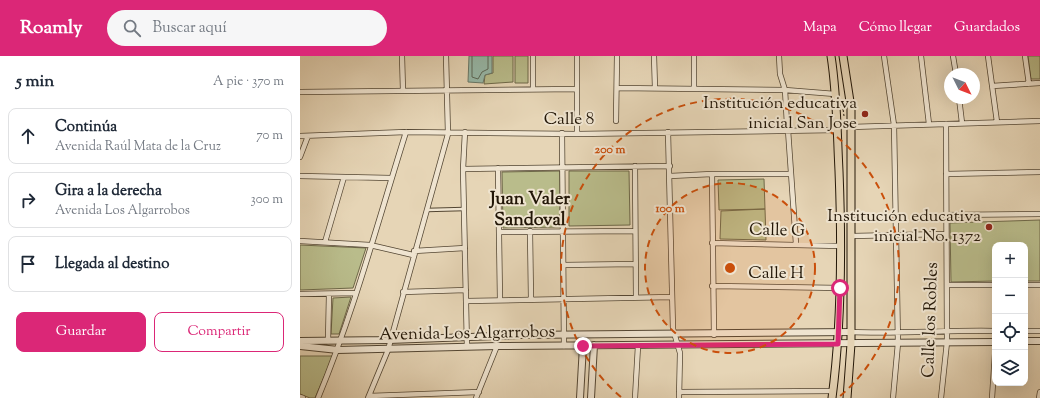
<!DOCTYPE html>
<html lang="es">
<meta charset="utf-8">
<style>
body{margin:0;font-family:"Sorts Mill Goudy",serif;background:#f6f6f7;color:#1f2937}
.controls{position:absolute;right:12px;bottom:12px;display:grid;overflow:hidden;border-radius:8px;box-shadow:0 4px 16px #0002}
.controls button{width:36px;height:36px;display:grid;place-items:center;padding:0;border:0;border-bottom:1px solid #e0e1e3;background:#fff;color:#1f2937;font:20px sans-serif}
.compass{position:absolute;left:644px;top:12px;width:36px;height:36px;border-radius:50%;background:#fff;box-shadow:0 4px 16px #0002;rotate:132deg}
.stop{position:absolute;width:12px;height:12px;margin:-9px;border:3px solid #db2777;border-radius:50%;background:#fff}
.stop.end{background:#db2777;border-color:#fff;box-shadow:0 1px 4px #0008}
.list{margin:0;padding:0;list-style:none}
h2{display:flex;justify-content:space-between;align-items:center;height:52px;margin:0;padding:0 16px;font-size:17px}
h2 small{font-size:13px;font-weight:400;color:#747a83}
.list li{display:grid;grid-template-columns:26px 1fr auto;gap:12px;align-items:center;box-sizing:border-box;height:56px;margin:0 8px 8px;padding:0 8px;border:1px solid #e0e1e3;border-radius:8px}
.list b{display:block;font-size:15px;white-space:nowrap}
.list p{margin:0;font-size:13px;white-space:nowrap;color:#747a83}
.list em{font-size:13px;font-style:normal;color:#747a83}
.actions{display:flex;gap:8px;padding:12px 16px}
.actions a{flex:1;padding:9px 0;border:1px solid #db2777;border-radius:8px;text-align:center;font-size:14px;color:#db2777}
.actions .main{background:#db2777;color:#fff}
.icon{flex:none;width:22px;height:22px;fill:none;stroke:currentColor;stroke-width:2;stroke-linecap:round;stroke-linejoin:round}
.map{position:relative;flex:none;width:740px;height:342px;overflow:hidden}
header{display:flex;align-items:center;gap:24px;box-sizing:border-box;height:56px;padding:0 20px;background:#db2777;color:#fff}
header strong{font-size:19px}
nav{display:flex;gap:22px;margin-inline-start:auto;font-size:14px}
.search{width:280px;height:36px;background:#f6f6f7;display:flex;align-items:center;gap:10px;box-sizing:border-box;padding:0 14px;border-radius:22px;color:#747a83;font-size:15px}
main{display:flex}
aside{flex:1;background:#fff}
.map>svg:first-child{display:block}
</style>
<header>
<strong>Roamly</strong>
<div class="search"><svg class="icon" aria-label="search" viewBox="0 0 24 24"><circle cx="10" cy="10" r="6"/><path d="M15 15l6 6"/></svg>Buscar aquí</div>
<nav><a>Mapa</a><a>Cómo llegar</a><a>Guardados</a></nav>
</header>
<main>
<aside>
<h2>5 min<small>A pie · 370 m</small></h2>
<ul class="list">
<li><svg class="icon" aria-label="ahead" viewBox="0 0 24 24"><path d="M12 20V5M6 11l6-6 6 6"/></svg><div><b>Continúa</b><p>Avenida Raúl Mata de la Cruz</p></div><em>70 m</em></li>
<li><svg class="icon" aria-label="right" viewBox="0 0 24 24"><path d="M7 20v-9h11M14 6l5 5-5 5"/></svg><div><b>Gira a la derecha</b><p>Avenida Los Algarrobos</p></div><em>300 m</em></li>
<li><svg class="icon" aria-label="arrive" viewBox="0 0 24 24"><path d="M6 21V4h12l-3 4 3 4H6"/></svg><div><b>Llegada al destino</b></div></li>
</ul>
<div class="actions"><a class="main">Guardar</a><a>Compartir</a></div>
</aside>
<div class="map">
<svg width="740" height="342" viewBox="0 0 740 342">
<rect width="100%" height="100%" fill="#e6d5b6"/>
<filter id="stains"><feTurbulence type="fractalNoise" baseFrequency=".005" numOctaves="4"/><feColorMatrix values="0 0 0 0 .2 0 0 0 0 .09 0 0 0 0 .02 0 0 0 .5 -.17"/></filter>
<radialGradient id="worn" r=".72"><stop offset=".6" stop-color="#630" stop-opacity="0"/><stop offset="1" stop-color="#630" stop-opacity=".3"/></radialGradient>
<path fill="#b9bc8b" stroke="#6e6949" d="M193,0H213V26L184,28L185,19L193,17Z
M215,0H228V27H215Z
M728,0H740V23H731Z
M260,115V171L203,172L202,116Z
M269,115H329L330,169L269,170Z
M464,123L465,153L419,154L418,124Z
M465,153L466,184L420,183L421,155Z
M740,164V225H725V189H695V225L651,226L650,167Z
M0,189L66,192L53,232L0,234Z
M51,241L39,278H31L33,242Z
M0,300H33L15,342H10L0,338Z"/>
<path fill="#97b9a9" stroke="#687868" d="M169,0H192V17L185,19L183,27L168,26Z"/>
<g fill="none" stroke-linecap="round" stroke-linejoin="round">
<path stroke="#5c6858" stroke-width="1" d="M172,0V21L178,23L182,16L188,13V0"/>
<defs>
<path id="service" d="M127,154L164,153"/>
<path id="minor" d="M102,0L103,35
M233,0V33
M277,0V78
M354,0L355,32
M394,0V32
M479,0L480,18L485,34L487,68
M584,0L594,69L598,287L593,342
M621,0L629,68
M653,0L656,18
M688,0L697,66
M725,0L729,28
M692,30L740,27
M317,32L485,34L535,38
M0,36L277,33
M659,42L662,67
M316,65L317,0
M551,71L740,65
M488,74L496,188
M165,76L163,113L167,291
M368,76L373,273L380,297L379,342
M262,77L264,290
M0,80L106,76L277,78L538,74
M0,101L8,80
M335,110L336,241
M198,112L200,244
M163,113L370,110
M412,118L414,279
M646,118L740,116
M0,120L91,122
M370,120L412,118H491
M646,159L740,158
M230,175L231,243
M199,176L335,175
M552,180L646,178
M0,185L70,189L113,199
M25,186L44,121
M412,187L541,190
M114,195L165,192
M263,209L335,208
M647,229H695
M725,229H740
M412,230L541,232
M103,236L166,234
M0,238L56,237
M166,245L372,241
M725,275H740
M551,276C599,278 647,274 695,275
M28,285L29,238
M379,336L533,335
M69,340L179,336
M0,341L3,342
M18,342C54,256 78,165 106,76
M68,342L88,294L148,78L146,0
M176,342L197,290
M335,342L338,290
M641,342L647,286L646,68
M692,342L695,298
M739,342L740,336"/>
<path id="tertiary" d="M0,285L89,284L220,279L551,276
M725,285H740
M0,290L38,294L197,290L695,286
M280,342L283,290
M291,342L294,289"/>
<path id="primary" d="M531,0C537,38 537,76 539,115C542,191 542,266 532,342
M543,0L551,52V288L547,342"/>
</defs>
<use href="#service" stroke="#534633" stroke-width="4.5"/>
<use href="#minor" stroke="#534633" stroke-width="6"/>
<use href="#tertiary" stroke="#534633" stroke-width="8"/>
<use href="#primary" stroke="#221607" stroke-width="9"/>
<path stroke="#221607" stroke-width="1" stroke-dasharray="3 2" stroke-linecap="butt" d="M543,53L544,60"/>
<use href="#service" stroke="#efe4d0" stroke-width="2.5"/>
<use href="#minor" stroke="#efe4d0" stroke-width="4.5"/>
<use href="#tertiary" stroke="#efe4d0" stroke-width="6"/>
<use href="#primary" stroke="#e6d5b6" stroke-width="7"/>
</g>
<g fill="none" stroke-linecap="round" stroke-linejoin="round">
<path stroke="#db2777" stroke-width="5" d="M283,290L538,288L540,232"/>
</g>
<circle cx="430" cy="212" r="85" fill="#ca4f0b" fill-opacity=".12"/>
<g fill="none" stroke="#ca4f0b" stroke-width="2" stroke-dasharray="7 5">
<circle cx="430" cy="212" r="85"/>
<path d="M321 341A169 169 0 1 1 539 341"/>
</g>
<g fill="#8f2418" stroke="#efe4d0" stroke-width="1.5">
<circle cx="565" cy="58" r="4"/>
<circle cx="689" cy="171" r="4"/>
</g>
<g text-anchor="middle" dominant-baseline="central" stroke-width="4" stroke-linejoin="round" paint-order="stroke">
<g font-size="17" fill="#221607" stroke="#efe4d0" text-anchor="end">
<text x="557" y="48">Institución educativa<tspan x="557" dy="20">inicial San Jose</tspan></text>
<text x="681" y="161">Institución educativa<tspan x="681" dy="20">inicial No. 1372</tspan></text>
</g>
<g font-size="17" fill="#221607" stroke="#efe4d0">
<text x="269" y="64">Calle 8</text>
<text transform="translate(477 175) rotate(1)">Calle G</text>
<text x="476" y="218">Calle H</text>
<text transform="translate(631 264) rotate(-88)">Calle los Robles</text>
<text transform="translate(167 278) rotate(-1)">Avenida Los Algarrobos</text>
</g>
<g font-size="18" font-weight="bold" fill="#221607" stroke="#efe4d0">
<text x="230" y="144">Juan Valer<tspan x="230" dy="21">Sandoval</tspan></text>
</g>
</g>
<circle cx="430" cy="212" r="6" fill="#ca4f0b" stroke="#efe4d0" stroke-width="2"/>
<g font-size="12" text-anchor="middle" font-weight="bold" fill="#ca4f0b" stroke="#efe4d0" stroke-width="4" stroke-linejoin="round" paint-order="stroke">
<text x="310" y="97">200 m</text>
<text x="370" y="156">100 m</text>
</g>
<rect width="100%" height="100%" filter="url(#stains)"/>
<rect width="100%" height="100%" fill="url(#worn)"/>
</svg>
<div class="controls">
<button>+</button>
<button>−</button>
<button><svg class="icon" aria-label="locate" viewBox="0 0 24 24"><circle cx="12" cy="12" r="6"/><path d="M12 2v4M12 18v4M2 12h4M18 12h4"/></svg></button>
<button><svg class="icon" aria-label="layers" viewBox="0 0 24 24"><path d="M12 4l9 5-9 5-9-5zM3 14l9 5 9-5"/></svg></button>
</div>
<svg class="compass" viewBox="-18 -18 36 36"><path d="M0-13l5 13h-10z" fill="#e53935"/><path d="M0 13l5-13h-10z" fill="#747a83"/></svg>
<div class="stop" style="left:540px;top:232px"></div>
<div class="stop end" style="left:283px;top:290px"></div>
</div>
</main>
